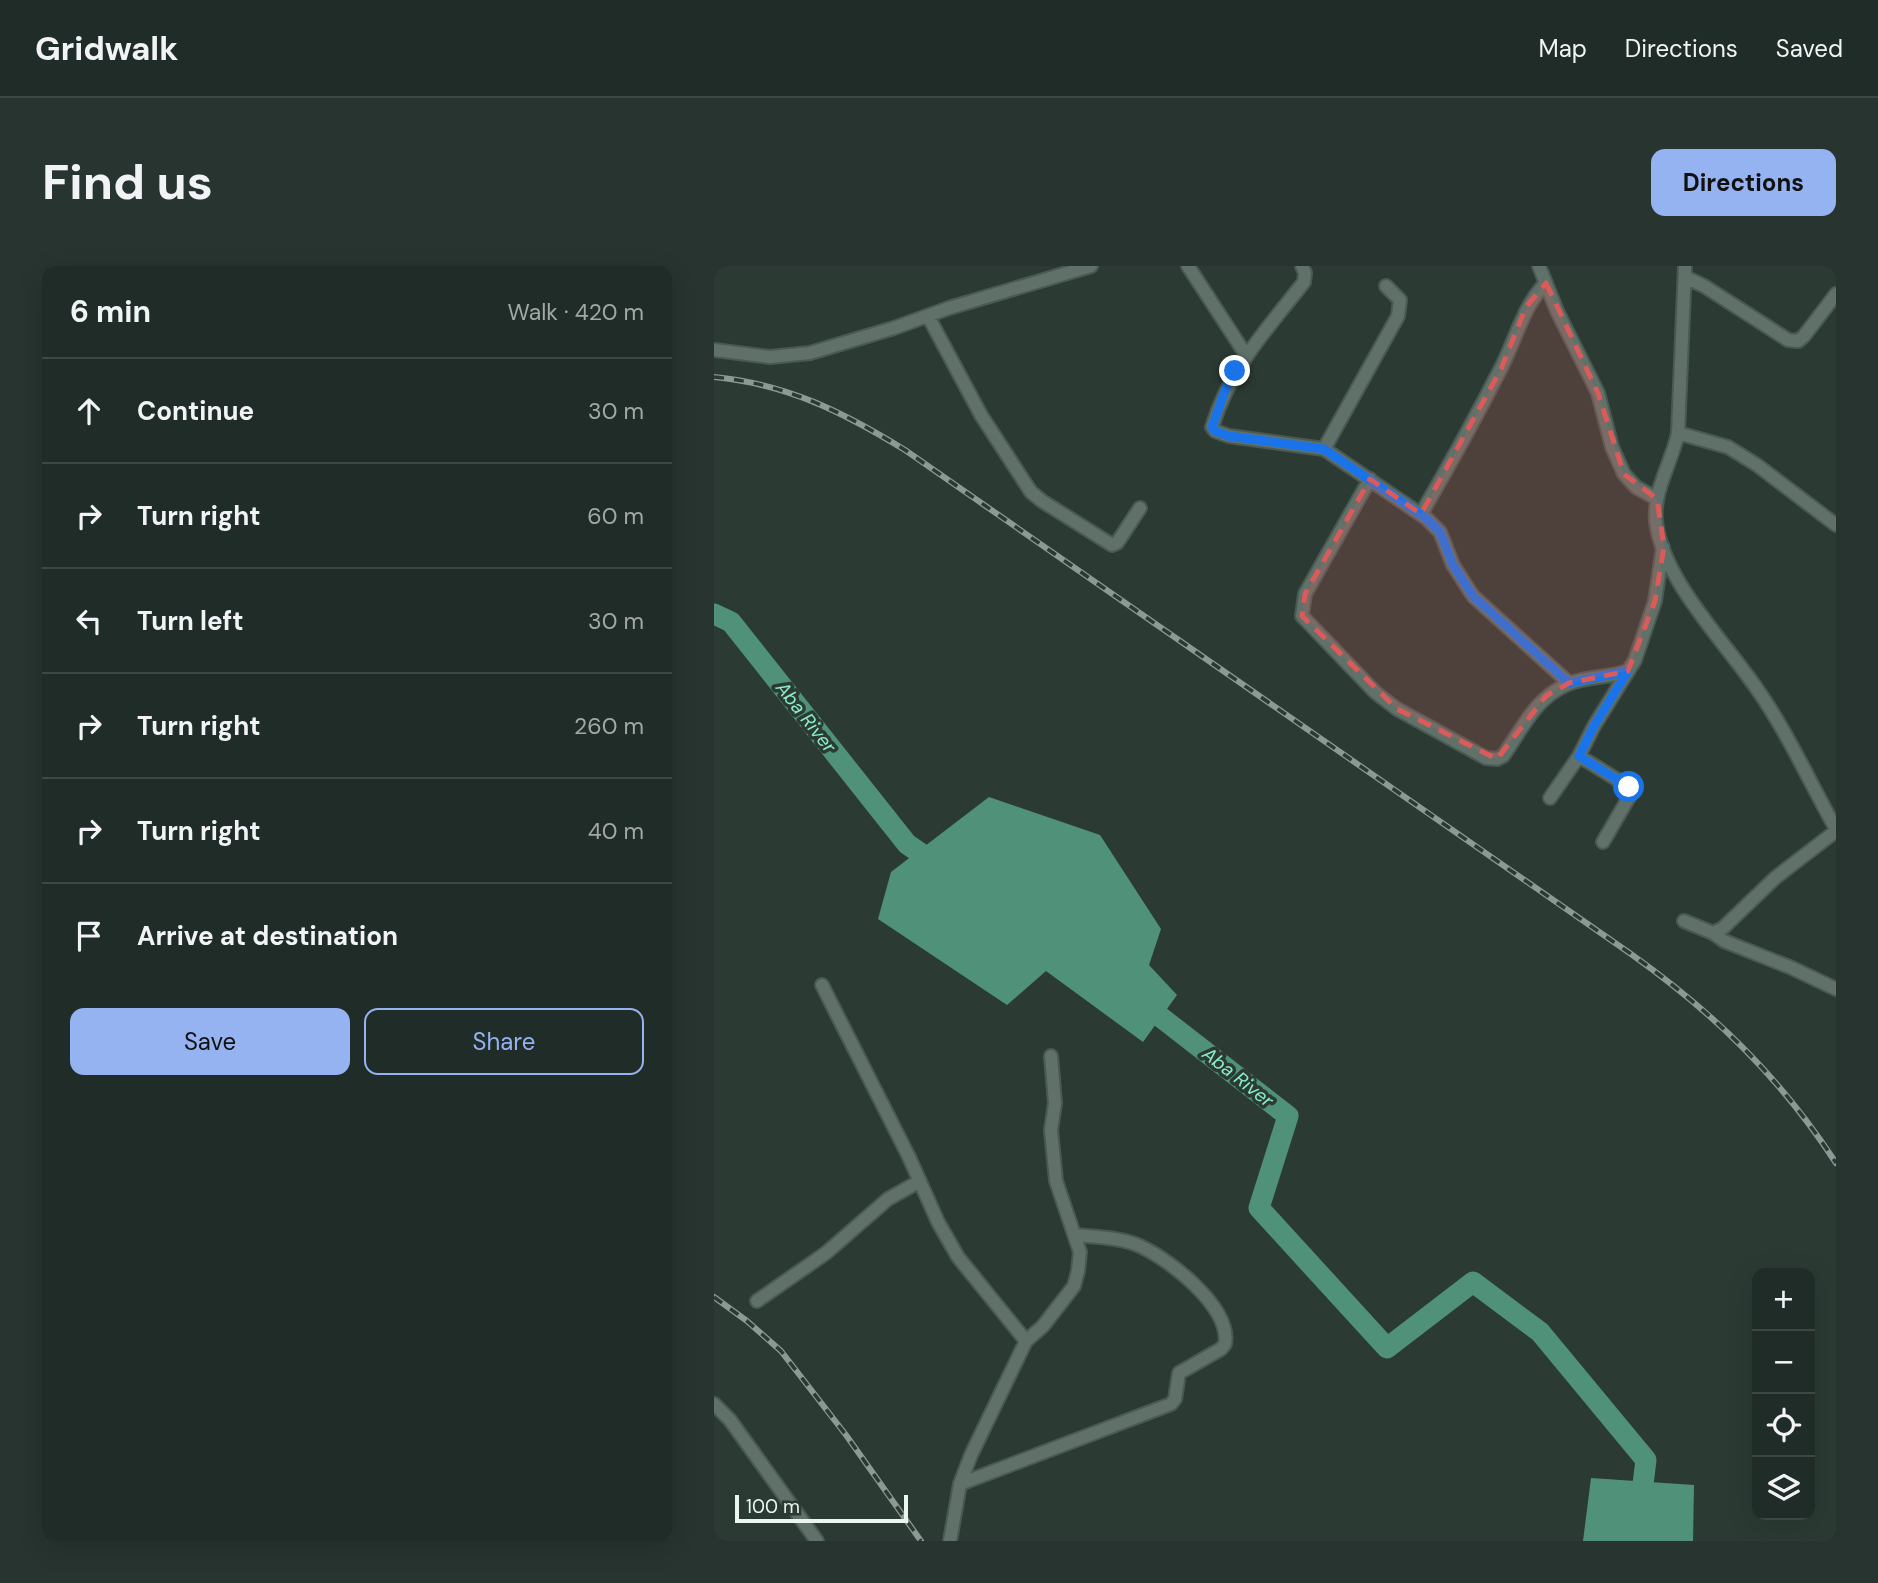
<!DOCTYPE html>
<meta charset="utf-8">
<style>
body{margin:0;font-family:"DM Sans",sans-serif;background:#28342f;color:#f1f3f6}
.controls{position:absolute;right:21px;bottom:21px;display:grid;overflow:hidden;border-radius:14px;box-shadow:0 7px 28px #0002}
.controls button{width:63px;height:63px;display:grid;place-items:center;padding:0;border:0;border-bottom:2px solid #3d4844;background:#202c27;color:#f1f3f6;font:35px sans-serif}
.scale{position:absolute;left:21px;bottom:18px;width:173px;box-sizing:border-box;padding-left:7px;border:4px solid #ebf5f1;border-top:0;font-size:19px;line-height:24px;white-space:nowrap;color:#ebf5f1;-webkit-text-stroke:5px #2b3b34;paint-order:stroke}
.stop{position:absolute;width:21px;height:21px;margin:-16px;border:5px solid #1a73e8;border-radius:50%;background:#fff}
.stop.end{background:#1a73e8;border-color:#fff;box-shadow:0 2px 7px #0008}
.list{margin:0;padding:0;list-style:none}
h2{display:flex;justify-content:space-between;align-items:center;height:91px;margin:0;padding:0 28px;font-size:30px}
h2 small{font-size:23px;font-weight:400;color:#a2a7a7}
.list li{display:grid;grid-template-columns:46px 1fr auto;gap:21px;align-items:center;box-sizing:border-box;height:105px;padding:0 28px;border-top:2px solid #3d4844}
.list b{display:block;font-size:26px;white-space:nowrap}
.list em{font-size:23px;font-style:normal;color:#a2a7a7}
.actions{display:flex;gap:14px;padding:21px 28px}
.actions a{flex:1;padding:16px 0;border:2px solid #95b2f1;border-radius:14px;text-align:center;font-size:24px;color:#95b2f1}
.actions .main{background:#95b2f1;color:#111}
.icon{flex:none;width:38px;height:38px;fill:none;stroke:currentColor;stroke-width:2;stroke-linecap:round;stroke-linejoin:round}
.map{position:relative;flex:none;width:1122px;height:1275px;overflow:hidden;border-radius:14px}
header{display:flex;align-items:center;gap:42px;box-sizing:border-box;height:98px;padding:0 35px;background:#202c27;border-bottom:2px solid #3d4844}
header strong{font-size:33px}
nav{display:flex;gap:38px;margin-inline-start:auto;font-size:24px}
.intro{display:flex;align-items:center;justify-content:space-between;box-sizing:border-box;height:168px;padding:0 42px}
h1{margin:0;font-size:49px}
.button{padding:18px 32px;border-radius:14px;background:#95b2f1;color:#111;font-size:24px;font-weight:700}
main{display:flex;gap:42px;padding:0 42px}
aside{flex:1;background:#202c27;border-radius:14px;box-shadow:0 7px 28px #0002}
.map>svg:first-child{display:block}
</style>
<header>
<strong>Gridwalk</strong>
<nav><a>Map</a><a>Directions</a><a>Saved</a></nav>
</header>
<div class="intro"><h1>Find us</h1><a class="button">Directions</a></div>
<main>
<aside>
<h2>6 min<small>Walk · 420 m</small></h2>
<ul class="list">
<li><svg class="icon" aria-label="ahead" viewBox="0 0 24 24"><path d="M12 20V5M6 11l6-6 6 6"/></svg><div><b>Continue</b></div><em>30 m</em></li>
<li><svg class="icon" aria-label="right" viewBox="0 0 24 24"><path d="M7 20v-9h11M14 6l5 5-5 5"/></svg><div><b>Turn right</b></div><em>60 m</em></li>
<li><svg class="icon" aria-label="left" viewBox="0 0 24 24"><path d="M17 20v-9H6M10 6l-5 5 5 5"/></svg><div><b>Turn left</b></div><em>30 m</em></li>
<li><svg class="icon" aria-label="right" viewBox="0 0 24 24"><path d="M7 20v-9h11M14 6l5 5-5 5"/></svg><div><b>Turn right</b></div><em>260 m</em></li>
<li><svg class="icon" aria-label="right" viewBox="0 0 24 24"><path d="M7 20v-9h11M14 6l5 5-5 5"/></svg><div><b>Turn right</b></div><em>40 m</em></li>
<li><svg class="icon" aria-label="arrive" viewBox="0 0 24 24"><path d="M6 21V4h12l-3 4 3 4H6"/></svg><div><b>Arrive at destination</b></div></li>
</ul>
<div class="actions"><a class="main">Save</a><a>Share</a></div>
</aside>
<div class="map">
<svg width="1122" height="1275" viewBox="0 0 1122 1275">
<rect width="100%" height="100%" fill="#2b3b34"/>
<path fill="#509179" d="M275,531L386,569L447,663L435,699L463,729L429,776L332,705L293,739L164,653L177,606Z
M877,1212L980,1219L979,1275H869Z"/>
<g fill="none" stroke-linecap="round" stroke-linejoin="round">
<path stroke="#509179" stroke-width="21" d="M0,348L17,356L193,578L228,602
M426,735L574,850L545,942L673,1082L759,1016L826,1066L932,1194L922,1275"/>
<defs>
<path id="minor" d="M474,0L532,89
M588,0L591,7L590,16C553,63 516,102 498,161L501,165L515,170L610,183L712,252L726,266L739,299L759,330L855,417
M825,0L843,45L884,127L898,181L910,208L922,221L943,233
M971,0L964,167C958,196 939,224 942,255C948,313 1011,376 1043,423C1074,467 1096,517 1122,563
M971,11L990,20L1074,74L1084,75L1090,70L1122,28
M214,50L267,149L317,226L328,235L398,279L403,277L426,242
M0,84L56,91L96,87L180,62L235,42L377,0
M964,167L1014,181L1043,199L1122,259
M610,183L684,50L686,34L672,20
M656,213L591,328L588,350L662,427L683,443L772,492L783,493L789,490C809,462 821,432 854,418C873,410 895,412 914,405
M707,248C735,200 762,151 787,102C802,73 809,40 832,17
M865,490L915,521L918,526L889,576
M836,532L865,490L880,460L921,394L941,335L949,281
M970,655L999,667L1009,662L1061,612L1122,565
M999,667L1010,675L1078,702L1122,723
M108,719L195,891L224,956L244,991L312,1075
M43,1035L112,987L174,933L206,915
M0,1138L16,1154L103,1275
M246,1218L457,1138L461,1133L465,1107L507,1083L511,1078C518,1041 452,990 421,978C401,971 381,971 361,969
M236,1275L246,1218L257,1189L312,1075L329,1060L360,1020L364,1005L366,986L342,915L337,864L341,837L337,790"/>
</defs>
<use href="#minor" stroke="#4b5953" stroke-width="16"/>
<use href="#minor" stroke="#5f7169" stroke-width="12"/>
<defs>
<path id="rail" d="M0,111C73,118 129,146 191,184L917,688C1000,747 1066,811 1122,897
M0,1031L33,1055L67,1085L132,1169L207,1275"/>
</defs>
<use href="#rail" stroke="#8c9994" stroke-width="6"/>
<use href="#rail" stroke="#2b3b34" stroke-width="3.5" stroke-dasharray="10" stroke-linecap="butt"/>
</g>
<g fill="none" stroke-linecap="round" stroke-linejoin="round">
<path stroke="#1a73e8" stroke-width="9" d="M521,105L512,122L498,161L501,165L515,170L610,183L712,252L726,266L739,299L759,330L855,417L914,405L880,460L865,490L915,521"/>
</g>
<path fill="#db5b5a" fill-opacity="0.2" stroke="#db5b5a" stroke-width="5" stroke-dasharray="14 9" stroke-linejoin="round" d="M832,17L884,127L910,208L943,233L950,280L941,335L914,405L855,417L832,430L783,493L683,443L588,350L591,328L656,213L707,248L787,103L812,41Z"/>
<g text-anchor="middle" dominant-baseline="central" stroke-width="7" stroke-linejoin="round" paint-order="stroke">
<g font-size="19" font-style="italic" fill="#8bedc8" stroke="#2b3b34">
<text transform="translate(92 451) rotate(52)">Aba River</text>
<text transform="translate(524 811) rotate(38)">Aba River</text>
</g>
</g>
</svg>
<div class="controls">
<button>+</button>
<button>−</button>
<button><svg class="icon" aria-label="locate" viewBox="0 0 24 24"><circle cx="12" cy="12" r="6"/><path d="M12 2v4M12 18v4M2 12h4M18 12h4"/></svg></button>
<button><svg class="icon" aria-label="layers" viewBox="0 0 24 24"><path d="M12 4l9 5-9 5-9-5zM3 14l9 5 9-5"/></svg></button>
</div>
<div class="scale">100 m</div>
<div class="stop" style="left:915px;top:521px"></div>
<div class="stop end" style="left:521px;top:105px"></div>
</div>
</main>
